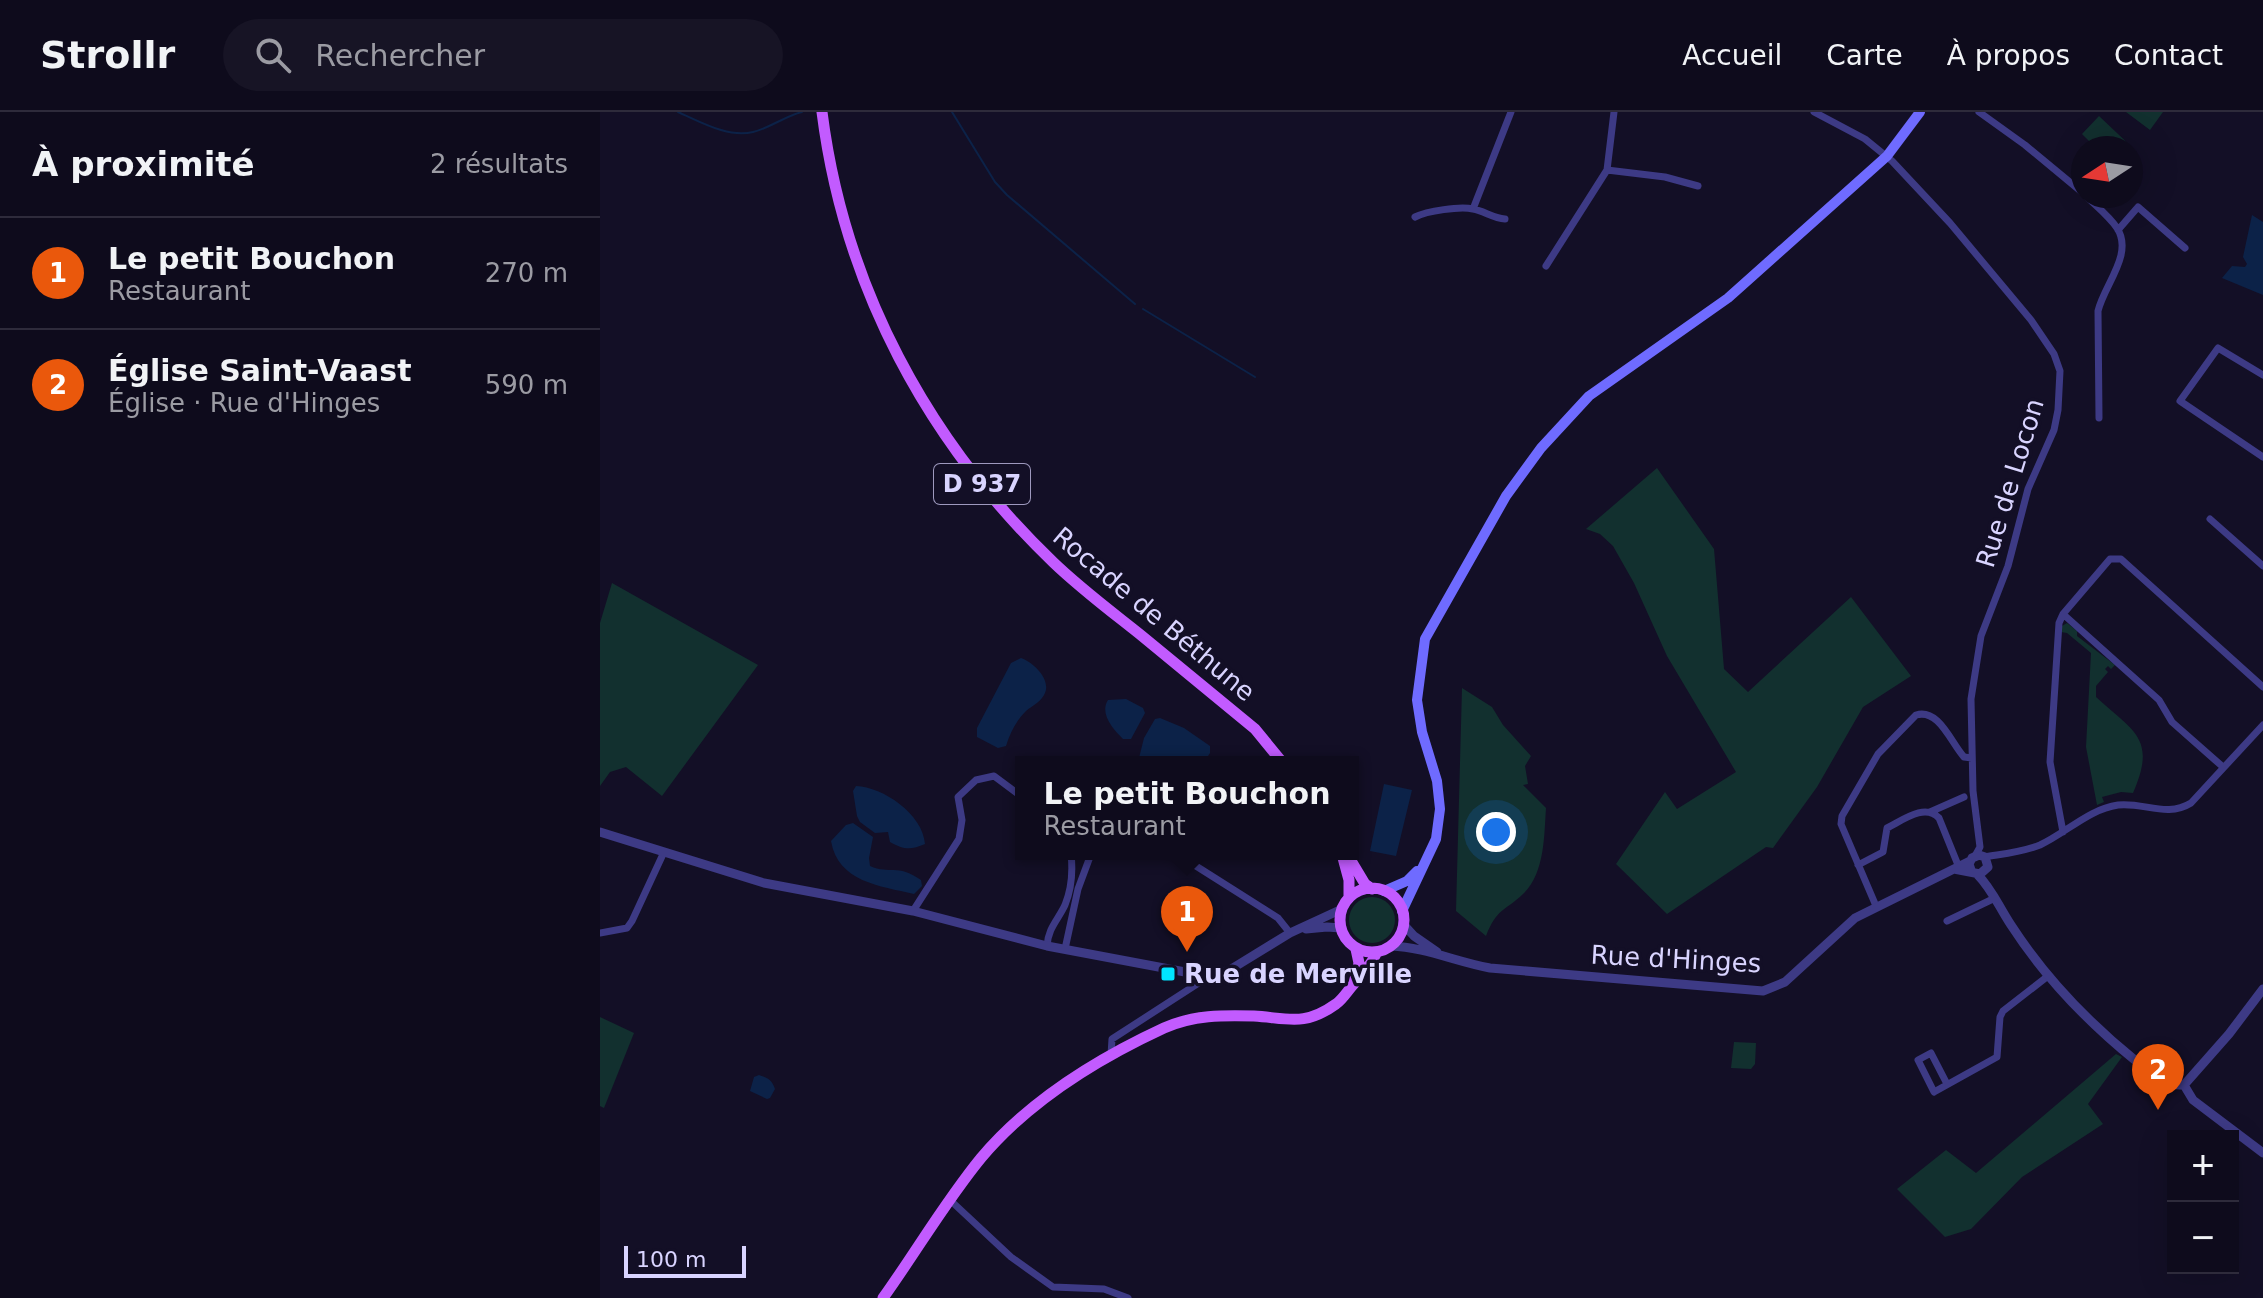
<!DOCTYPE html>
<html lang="fr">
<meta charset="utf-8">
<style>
body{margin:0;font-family:"DejaVu Sans",sans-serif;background:#171425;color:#f1f3f6}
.controls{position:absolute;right:24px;bottom:24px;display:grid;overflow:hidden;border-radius:0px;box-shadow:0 8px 32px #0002}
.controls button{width:72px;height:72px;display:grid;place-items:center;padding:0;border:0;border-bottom:2px solid #2e2b3b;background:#0e0b1c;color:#f1f3f6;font:40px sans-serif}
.compass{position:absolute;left:1471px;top:24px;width:72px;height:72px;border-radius:50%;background:#0e0b1c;box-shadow:0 8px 32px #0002;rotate:258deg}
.scale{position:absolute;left:24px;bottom:20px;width:122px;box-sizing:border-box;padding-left:8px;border:4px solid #d9d4ff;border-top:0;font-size:22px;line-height:28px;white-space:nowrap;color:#d9d4ff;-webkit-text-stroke:6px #130f26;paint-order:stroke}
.you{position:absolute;left:896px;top:720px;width:28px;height:28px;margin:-20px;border:6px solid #fff;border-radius:50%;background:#1a73e8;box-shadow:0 0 0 12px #1a73e833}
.badge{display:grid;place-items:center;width:52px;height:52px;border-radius:50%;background:#ea580c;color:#fff;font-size:26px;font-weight:700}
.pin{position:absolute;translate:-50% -66px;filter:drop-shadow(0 2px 4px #0008)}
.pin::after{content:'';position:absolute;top:42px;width:28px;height:24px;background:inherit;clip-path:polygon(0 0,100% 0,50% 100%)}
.popup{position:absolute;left:415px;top:644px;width:344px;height:104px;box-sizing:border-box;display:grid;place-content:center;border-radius:0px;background:#0e0b1c;filter:drop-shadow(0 2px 6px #0005);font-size:26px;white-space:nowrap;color:#9b9ba3}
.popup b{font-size:30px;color:#f1f3f6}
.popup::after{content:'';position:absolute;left:50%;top:100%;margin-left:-16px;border:16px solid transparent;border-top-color:#0e0b1c}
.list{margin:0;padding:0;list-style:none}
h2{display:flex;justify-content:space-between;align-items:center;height:104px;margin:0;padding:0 32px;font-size:34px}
h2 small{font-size:26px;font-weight:400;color:#9b9ba3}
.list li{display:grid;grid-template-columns:52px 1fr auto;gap:24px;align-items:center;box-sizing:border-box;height:112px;padding:0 32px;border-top:2px solid #2e2b3b}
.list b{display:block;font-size:30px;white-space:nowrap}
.list p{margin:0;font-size:26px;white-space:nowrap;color:#9b9ba3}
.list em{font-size:26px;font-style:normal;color:#9b9ba3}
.icon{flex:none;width:44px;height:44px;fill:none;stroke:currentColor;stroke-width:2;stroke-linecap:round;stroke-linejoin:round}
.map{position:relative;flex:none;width:1663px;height:1186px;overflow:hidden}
header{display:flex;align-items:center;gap:48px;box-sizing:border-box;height:112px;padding:0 40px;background:#0e0b1c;border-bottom:2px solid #2e2b3b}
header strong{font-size:38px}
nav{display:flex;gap:44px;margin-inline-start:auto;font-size:28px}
.search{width:560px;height:72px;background:#171425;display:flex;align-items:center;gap:20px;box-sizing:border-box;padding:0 28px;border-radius:44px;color:#9b9ba3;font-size:30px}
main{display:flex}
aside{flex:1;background:#0e0b1c}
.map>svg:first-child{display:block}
</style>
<header>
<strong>Strollr</strong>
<div class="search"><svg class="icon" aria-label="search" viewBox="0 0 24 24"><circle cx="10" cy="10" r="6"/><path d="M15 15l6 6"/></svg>Rechercher</div>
<nav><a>Accueil</a><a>Carte</a><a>À propos</a><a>Contact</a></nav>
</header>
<main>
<aside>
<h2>À proximité<small>2 résultats</small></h2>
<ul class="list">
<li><span class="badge">1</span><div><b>Le petit Bouchon</b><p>Restaurant</p></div><em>270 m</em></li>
<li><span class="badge">2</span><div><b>Église Saint-Vaast</b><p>Église · Rue d'Hinges</p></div><em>590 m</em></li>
</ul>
</aside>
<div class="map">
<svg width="1663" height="1186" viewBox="0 0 1663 1186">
<rect width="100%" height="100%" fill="#130f26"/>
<path fill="#12302f" d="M1526,0H1563L1550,18Z
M1499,4L1536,39L1531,44V36H1496L1482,22Z
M1057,356L1114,437L1124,557L1148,580L1251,485L1311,564L1263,595L1217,675L1173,736L1166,735L1067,802L1016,752L1065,680L1077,697L1136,660L1067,544L1034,471L1013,434L1000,422L986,417Z
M12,471L158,553L62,684L26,655L10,660L0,674V511Z
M1467,511L1477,519V524L1515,553L1511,557L1508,554L1505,557L1508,560L1496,574V585C1534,620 1557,626 1533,681L1521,680L1502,685L1504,690L1497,693L1486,635L1491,541L1467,521L1461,520L1462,514Z
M862,576L892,595L903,613L931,644L925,654L928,672L923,673L946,696C944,724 945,761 923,782C904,800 897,796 886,824L856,799Z
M749 808a23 23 0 1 1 46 0a23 23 0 1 1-46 0Z
M0,905L34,921L4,996L0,994Z
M1134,930L1156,931L1155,952L1151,957L1131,956Z
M1516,942L1522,945L1488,992L1503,1012L1422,1065L1371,1117L1345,1125L1297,1077L1346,1038L1376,1061Z"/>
<path fill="#0c2248" d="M1652,103L1663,110V183L1622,166L1632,154L1645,155L1647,152L1643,145Z
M421,546C433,550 451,567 445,581C442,589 432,594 426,599C416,609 410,621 406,634L398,636L377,625V616L411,551Z
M526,587L543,596L545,601L531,627H523C514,618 499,602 508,588Z
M560,606L584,616L610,634V641L604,650H538L544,626L555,607Z
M784,672L812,678L796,744L770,739Z
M256,674C283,675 323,702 325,732C311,738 304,738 290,730L288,720L275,721L260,710L257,704L253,679Z
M253,711L273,725L269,746L270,754C290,763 297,751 321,768L322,774L314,782C280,774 238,770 231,729L246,713Z
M159,963C168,966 172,968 175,977L170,986L167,987L150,979L154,965Z"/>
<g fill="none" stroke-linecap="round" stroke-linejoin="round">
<path stroke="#0c2248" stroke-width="2" d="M78,0C101,10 128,26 153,20C170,16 185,4 202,0
M352,0L395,70L407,83L535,192
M543,197L655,265"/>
<path stroke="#3d3a85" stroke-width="7" d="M1214,0L1265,27L1292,49L1350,111L1431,208L1454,242L1460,259L1458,298L1454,318L1428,377L1408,454L1381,524L1371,587L1373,679L1380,735L1375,744
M1379,0L1425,33L1483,81
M1007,58L1065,65L1098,74
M1486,84C1496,94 1509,104 1517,116C1534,142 1504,173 1498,199L1499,306
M873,97L911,0
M815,105C827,99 860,94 873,97C884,99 893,106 905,107
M1518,118L1538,95L1585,136
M946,154L1007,58L1014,0
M1663,263L1618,236L1580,289L1663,345
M1610,407L1663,454
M1463,502L1559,588L1572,610L1623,655
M1330,700L1364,685
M1463,720L1450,650L1459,511L1463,502L1510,447H1521L1663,575
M577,742L678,806L690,821
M1385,745C1402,742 1423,740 1440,733C1466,721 1489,697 1518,693C1544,690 1567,706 1591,691L1663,613
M1258,753L1283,740L1287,716C1303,708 1325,691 1339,706L1358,753
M1276,794L1241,712L1242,704L1278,642L1316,603C1339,596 1351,631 1364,645L1372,646
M313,799L359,727L362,708L358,685L376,668L394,664L421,684
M1347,809L1395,786
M0,821L27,816L32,809L64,740
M447,834C448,816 458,808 465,793C472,776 473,760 471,742
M465,837L478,777L491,742
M511,943L512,927L611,863
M1347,972L1331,941L1318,948L1334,980L1397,945L1400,905L1403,899L1448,864
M350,1088L411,1145L453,1175L504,1177L528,1186"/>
<path stroke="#3d3a85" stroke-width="9" d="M0,720L164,771L313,799L447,834L601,863L628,859L690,821L742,797
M1354,757L1380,762L1388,755L1385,745L1379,743L1372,746L1369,752L1371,758
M1377,762C1392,777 1399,795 1411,813C1444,864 1489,911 1536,949C1544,955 1551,963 1560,968C1568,973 1575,973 1584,973
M803,812L814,824L837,840
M706,817L727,815L741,816
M791,834C824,835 857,850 890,856L1163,879L1185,870L1255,806L1370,749
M1584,973L1629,922L1663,877
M1584,973L1593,988L1663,1041"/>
<path stroke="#6f6bff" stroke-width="10" d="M784,779L807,769L817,759
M802,799L836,727L840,697L837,669L822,620L817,588L825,527L906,384L941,336L989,284L1128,186L1287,44L1320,0"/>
<path stroke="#c25bff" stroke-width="11" d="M222,0C244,174 327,329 453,450C481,477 512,500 542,524C580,555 617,586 655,617L682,650
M742,742L749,768V786
M747,742L765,772L772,777
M740 808a32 32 0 1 1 64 0a32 32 0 1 1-64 0Z
M754,871L759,851L756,837
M283,1186C316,1140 345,1090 381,1046C429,989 497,947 564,916C593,903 623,903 654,904C688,906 704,915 736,892C742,888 747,880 752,874C762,863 771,853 777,840"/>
</g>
<rect fill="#00e5ff" stroke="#130f26" stroke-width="3" x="560" y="854" width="16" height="16" rx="4"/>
<g text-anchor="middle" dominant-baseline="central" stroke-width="7" stroke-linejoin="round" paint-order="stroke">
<rect fill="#130f26" stroke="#9e99be" stroke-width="2" x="334" y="352" width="96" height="40" rx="6"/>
<g font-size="24" font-weight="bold" fill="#d9d4ff">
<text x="382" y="372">D 937</text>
</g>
<g font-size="26" fill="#d9d4ff" stroke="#130f26">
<text transform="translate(1410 371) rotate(-73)">Rue de Locon</text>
<text transform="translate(554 502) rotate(40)">Rocade de Béthune</text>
<text transform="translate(1076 847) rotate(3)">Rue d'Hinges</text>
</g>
<g font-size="26" font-weight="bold" fill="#d9d4ff" stroke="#130f26" text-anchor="start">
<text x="584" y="862">Rue de Merville</text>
</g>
</g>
</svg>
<div class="controls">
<button>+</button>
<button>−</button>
</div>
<svg class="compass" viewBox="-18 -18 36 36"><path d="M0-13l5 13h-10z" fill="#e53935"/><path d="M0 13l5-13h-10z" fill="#9b9ba3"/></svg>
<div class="scale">100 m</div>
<div class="you"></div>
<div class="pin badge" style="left:587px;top:840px">1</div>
<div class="popup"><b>Le petit Bouchon</b>Restaurant</div>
<div class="pin badge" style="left:1558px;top:998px">2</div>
</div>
</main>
